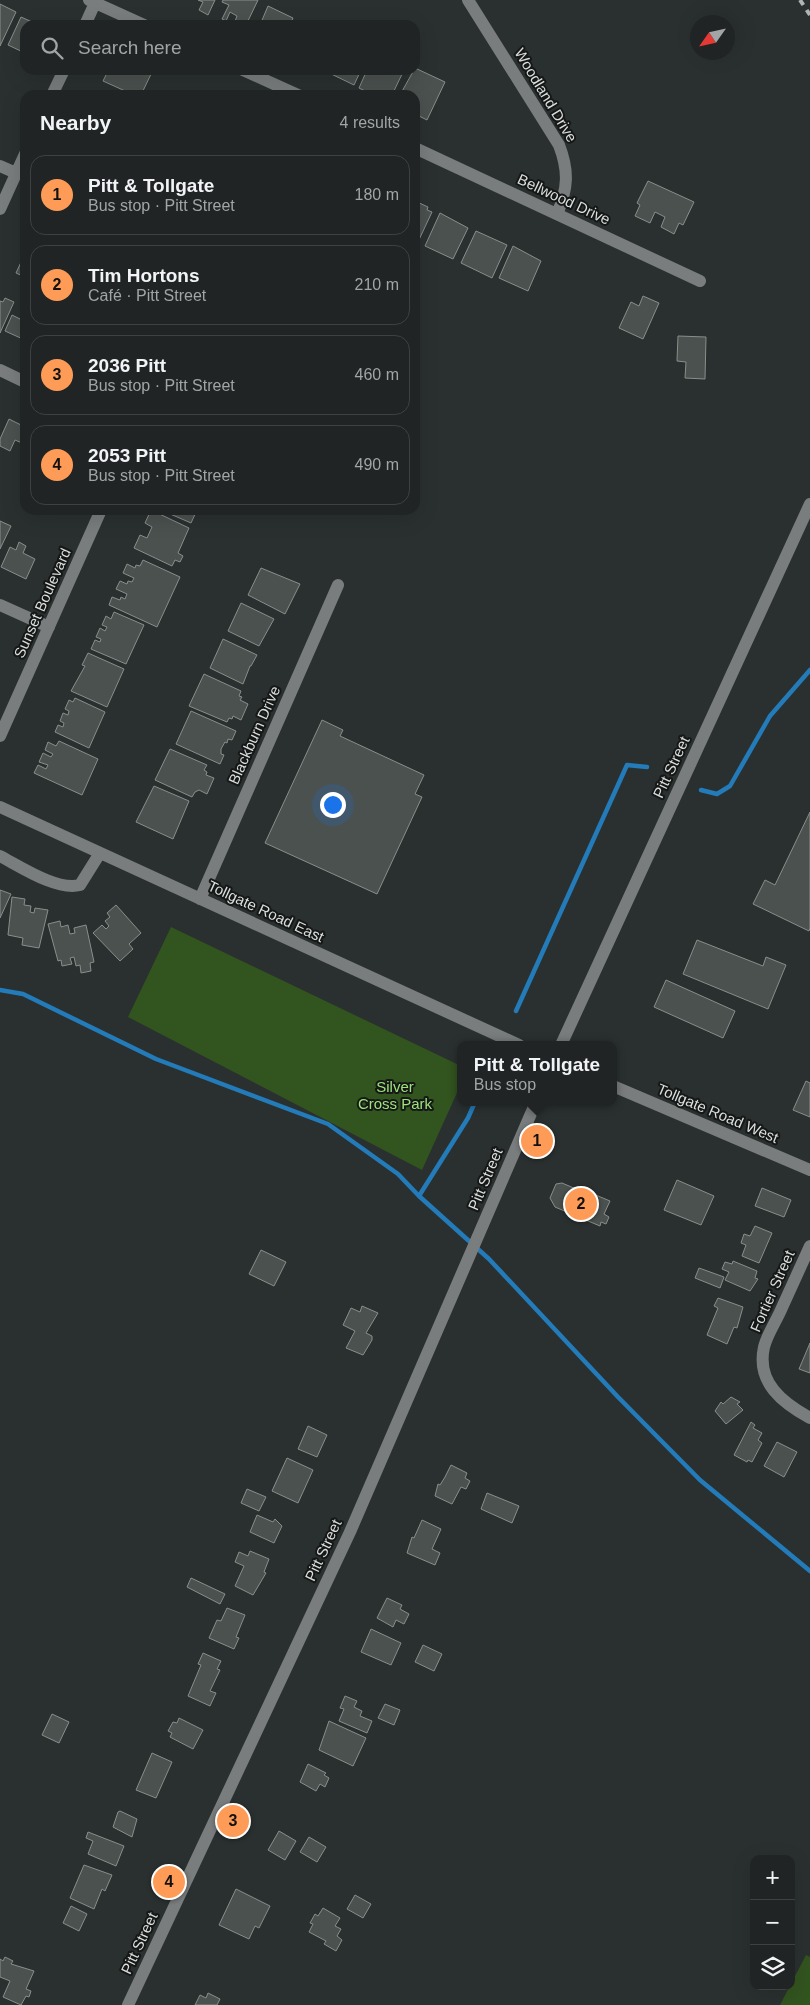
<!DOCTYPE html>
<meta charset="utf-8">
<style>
body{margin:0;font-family:Arial,sans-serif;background:#282c2c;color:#f1f3f6}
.controls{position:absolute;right:15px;bottom:15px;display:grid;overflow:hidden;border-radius:10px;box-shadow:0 5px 20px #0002}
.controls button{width:45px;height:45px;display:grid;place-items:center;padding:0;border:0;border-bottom:1px solid #3d4141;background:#202424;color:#f1f3f6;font:25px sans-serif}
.compass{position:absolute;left:690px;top:15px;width:45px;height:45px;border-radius:50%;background:#202424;box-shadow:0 5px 20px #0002;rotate:236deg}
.you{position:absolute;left:332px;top:804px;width:18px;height:18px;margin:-12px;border:4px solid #fff;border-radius:50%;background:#1a73e8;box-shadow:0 0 0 8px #1a73e833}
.badge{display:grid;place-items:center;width:32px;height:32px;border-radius:50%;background:#fe9c57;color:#111;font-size:16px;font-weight:700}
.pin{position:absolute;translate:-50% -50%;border:2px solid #fff;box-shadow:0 1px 5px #0006}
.popup{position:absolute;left:457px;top:1041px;width:160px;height:65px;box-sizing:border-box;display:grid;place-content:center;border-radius:10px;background:#202424;filter:drop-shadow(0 1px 4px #0005);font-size:16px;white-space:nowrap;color:#a2a4a6}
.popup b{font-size:19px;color:#f1f3f6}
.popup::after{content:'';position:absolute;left:50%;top:100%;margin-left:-10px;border:10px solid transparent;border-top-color:#202424}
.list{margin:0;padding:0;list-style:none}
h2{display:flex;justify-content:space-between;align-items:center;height:65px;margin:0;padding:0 20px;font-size:21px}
h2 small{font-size:16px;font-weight:400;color:#a2a4a6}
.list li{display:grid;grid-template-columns:32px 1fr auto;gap:15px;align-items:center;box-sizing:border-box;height:80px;margin:0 10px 10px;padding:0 10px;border:1px solid #3d4141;border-radius:15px}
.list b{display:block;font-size:19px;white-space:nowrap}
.list p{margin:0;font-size:16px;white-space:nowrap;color:#a2a4a6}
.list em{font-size:16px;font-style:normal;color:#a2a4a6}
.icon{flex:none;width:28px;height:28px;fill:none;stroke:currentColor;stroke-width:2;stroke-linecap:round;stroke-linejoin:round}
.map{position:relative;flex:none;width:810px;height:2005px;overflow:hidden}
.search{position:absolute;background:#202424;box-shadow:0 5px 20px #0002;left:20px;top:20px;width:400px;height:55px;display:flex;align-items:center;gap:12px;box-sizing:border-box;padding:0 18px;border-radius:15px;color:#a2a4a6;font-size:19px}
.panel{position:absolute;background:#202424;box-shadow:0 5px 20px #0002;left:20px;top:90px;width:400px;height:425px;border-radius:15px}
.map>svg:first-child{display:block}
</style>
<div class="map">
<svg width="810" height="2005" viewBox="0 0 810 2005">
<rect width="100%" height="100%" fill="#2a3030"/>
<path fill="#32541f" d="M171,927L461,1066V1084L422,1170L128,1017Z
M806,1955L810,1957V2005H780Z"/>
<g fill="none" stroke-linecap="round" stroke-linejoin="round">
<path stroke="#237bb9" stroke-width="4.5" d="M701,790L717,794L730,786L770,716L810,670
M0,990L23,994L156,1059L328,1124L398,1174L419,1196L489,1259L618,1397L700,1480L810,1571
M516,1011L627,765L647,767
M419,1196L468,1118L475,1102"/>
</g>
<path fill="#4b514e" stroke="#888f8b" d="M198,0H215L208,15L199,10L203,2Z
M223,0H258L246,25L234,24L237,16L230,12L226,21L222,19L229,5L222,2Z
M0,4L16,12L0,46Z
M268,6L293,18L290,25H260Z
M21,17L39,25H25V53L8,45Z
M415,68L445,82L427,120L415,114V95H400Z
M106,70H153L141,95H134L103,81L108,71Z
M323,70H361L354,85Z
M367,70H404L392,95H373L359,88Z
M648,181L694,202L683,225L679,223L674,234L661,227L665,217L655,212L650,223L635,216L640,205L637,203Z
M415,201L428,207L427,210L432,212L417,244Z
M440,213L468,228L453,259L425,246Z
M476,231L507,245L492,278L461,263Z
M513,246L541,261L528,291L499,278Z
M22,260L25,261V277L16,273Z
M643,296L659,303L643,339L619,328L631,302L639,306Z
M5,298L14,302L0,333V301L3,302Z
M25,308V340L5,331L12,315L20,319Z
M678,336L706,337L705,379L685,378L686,362L677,361Z
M9,419L25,427L22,443L15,440L10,451L0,446V439Z
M151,510L189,528L178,553L183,556L180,562L175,560L172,566L134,548L140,535L147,538L152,527L145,523Z
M161,510H197L191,523Z
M0,521L11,526L0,549Z
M19,542L26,546L23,553L35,559L26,579L1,567L10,547L16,550Z
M143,560L180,577L157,627L109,605L112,597L120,600L121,597L125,599L127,594L116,589L120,581L127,584L128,581L132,582L134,578L123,573L127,564L135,568L136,565L140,566Z
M261,568L300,584L285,614L248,595Z
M241,603L274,619L259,646L228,631Z
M114,612L144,625L126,664L91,649L95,640L100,642L101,639L96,637L100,628L105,631L107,627L102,625L106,616L111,619Z
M223,639L257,655L251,666H250L243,684L210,668Z
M88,653L124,669L107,707L71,691L85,666L82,665Z
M204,674L241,691L239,696L242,697L240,700L248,704L241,720L233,716L232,719L229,718L227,722L189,706Z
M75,698L105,712L89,748L55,732L58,725L63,727L64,723L60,721L63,713L68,715L69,711L65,709L69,700L73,702Z
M191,711L236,731L232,740L228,739L227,743L225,742L221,749V754L224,755L220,764L176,744Z
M322,720L343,730L340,736L424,775L415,794L422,797L377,894L265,843Z
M59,741L98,759L82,795L34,773L38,765L46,769L48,765L39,762L43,753L51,757L53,754L45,750L48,742L56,746Z
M170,749L207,765L204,770L207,772L206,775L214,778L207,794L199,790L195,792L192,797L155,780Z
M154,786L189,801L173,839L136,822Z
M810,812V928L809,931L753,904L765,880L775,885Z
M0,890L11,894L0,918Z
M12,897L25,899L24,905L31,906L30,912L34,913L35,908L48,910L39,948L22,945L23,938L8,935Z
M116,905L141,933L129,944L133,949L120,961L93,933L102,925L106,929L109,926L105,921L110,917L107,913Z
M60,921L61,927L68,925L70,934L75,933L74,928L86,925L94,962L90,963L91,971L81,973L80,965L76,966L74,957L70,958L72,964L62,966L61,960L58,961L48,924Z
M697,940L763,966L766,957L786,965L768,1009L683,974Z
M666,980L735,1011L723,1038L654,1007Z
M806,1081L810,1083V1117L793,1110Z
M677,1180L714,1196L701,1225L664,1210Z
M562,1183L576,1189L579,1188L610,1201L604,1214L609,1217L606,1224L601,1222L600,1226L555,1207L550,1198L556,1184Z
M762,1188L791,1200L784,1217L755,1206Z
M755,1226L772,1233L759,1263L742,1256L746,1245L741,1243L744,1234L750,1236Z
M261,1250L286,1262L274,1286L249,1274Z
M733,1261L757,1271L755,1278L758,1279L750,1291L725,1280L729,1272L722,1269L725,1262L732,1264Z
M699,1268L724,1277L720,1288L695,1278Z
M718,1298L743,1307L737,1328L734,1327L727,1344L707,1335L718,1308L714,1306Z
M362,1306L378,1313L366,1333L372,1336V1340L363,1355L346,1348L355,1331L343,1325L351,1308L360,1312Z
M810,1343V1373L799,1369Z
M731,1397L740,1402L737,1404L743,1410L726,1424L715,1411L721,1402L723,1404Z
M751,1422L755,1425L753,1428L762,1433L758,1440L762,1443L752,1462L748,1460L747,1462L734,1455Z
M308,1426L327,1435L317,1457L298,1449Z
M777,1442L797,1452L784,1477L764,1466Z
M287,1458L313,1470L298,1503L272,1491Z
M451,1465L467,1473L465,1478L470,1481L466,1489L461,1487L452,1504L435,1496L438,1484L440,1485L445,1477Z
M247,1489L266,1497L259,1511L241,1503Z
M487,1493L519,1506L512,1523L481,1509Z
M257,1515L273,1522L275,1519L282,1526L274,1543L250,1532Z
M422,1520L441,1529L432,1549L440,1553L435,1565L407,1553L412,1537L414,1538Z
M250,1551L269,1559L264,1572L266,1573L253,1595L235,1586L244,1566L235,1562L239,1552L248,1556Z
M191,1578L225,1594L220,1604L187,1587Z
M387,1598L402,1605L400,1609L409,1614L404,1624L396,1620L393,1627L377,1618Z
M227,1608L245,1615L236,1637L239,1638L234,1649L209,1638L217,1620L221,1621Z
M371,1629L401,1643L391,1665L361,1652Z
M423,1645L442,1654L434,1671L415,1662Z
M203,1653L221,1661L217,1669L220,1670L210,1691L216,1693L210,1706L188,1696L201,1665L198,1664Z
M345,1696L357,1701L354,1707L362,1711L360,1716L372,1721L367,1733L339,1721L344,1709L340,1708Z
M385,1704L400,1710L394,1725L378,1718Z
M52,1714L69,1722L59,1743L42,1735Z
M179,1718L203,1730L193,1749L170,1737L172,1733L168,1731L173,1722L177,1723Z
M329,1721L366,1738L353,1766L319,1750Z
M152,1753L172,1762L156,1798L136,1790Z
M308,1764L326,1773L324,1775L329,1778L325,1787L320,1784L316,1791L300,1782Z
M120,1811L137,1819L132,1837L113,1827L118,1812Z
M279,1831L296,1841L285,1860L268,1850Z
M88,1832L124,1846L116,1866L88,1854L93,1841L86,1838Z
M309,1837L326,1847L317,1862L300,1852Z
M84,1865L112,1875L105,1891L102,1889L94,1909L70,1898Z
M236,1889L270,1906L259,1928L255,1926L249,1939L219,1925Z
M355,1895L371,1904L363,1918L347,1909Z
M71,1906L87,1914L79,1931L63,1923Z
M323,1908L340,1918L335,1926L341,1929L337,1936L342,1940L336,1951L324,1944L326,1941L309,1932L313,1924L310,1923L315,1914L318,1916Z
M5,1957L13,1961L11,1964L34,1971L26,1989L31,1991L29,1997L26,1996L21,2005L3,1997L10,1981L0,1977V1959L3,1961Z
M208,1993L220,1999L217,2005H195L200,1995L206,1998Z"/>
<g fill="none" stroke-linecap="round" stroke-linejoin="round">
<path stroke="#7a7d7e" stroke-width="12" d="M89,0L144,25
M468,0L559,145C569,171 568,189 557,214
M85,25L95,3
M243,70L298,95
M52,95L64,70
M415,148L700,281
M0,166L16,173
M0,209L25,154
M0,370L25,382
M0,605L49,627
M0,736L101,510
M0,807L519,1045
M0,856C21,867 57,891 80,885L100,853
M200,899L338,585
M561,1045L810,504
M613,1086L810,1170
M810,1246C800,1268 790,1290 780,1312C775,1323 767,1335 764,1347C756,1383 783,1403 810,1418
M128,2005L350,1532L536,1102"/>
<path stroke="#b0b4b4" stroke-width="4" stroke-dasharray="6 6" stroke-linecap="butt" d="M800,0L810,15"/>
</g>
<g text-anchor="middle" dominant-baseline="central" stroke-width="4" stroke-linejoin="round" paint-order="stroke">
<g font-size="15" fill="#dbdfde" stroke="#151817">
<text transform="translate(546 95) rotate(59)">Woodland Drive</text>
<text transform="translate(564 199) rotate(25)">Bellwood Drive</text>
<text transform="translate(42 603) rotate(-66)">Sunset Boulevard</text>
<text transform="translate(254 735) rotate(-66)">Blackburn Drive</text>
<text transform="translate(671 767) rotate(-65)">Pitt Street</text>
<text transform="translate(266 911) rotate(25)">Tollgate Road East</text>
<text transform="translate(718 1113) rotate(23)">Tollgate Road West</text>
<text transform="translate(485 1179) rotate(-67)">Pitt Street</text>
<text transform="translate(772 1291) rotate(-66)">Fortier Street</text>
<text transform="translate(323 1550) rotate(-65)">Pitt Street</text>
<text transform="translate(139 1943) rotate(-65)">Pitt Street</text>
</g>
<g font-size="15" fill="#9ee47a" stroke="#151817">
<text x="395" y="1086">Silver<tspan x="395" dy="17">Cross Park</tspan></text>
</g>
</g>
</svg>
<div class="controls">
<button>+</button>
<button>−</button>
<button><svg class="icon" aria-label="layers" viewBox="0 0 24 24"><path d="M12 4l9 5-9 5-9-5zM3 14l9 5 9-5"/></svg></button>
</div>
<svg class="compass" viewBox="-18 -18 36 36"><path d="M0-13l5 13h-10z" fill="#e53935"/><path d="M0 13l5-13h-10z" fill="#a2a4a6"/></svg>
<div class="you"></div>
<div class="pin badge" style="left:537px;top:1141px">1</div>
<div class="popup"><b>Pitt &amp; Tollgate</b>Bus stop</div>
<div class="pin badge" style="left:581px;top:1204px">2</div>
<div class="pin badge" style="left:233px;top:1821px">3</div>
<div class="pin badge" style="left:169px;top:1882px">4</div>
<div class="search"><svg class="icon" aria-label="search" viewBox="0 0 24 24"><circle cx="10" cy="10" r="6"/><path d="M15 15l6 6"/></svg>Search here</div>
<section class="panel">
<h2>Nearby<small>4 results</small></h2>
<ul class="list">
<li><span class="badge">1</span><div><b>Pitt &amp; Tollgate</b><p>Bus stop · Pitt Street</p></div><em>180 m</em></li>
<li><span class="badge">2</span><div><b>Tim Hortons</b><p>Café · Pitt Street</p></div><em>210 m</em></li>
<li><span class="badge">3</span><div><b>2036 Pitt</b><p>Bus stop · Pitt Street</p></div><em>460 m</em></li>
<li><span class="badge">4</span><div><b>2053 Pitt</b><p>Bus stop · Pitt Street</p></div><em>490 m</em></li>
</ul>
</section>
</div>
